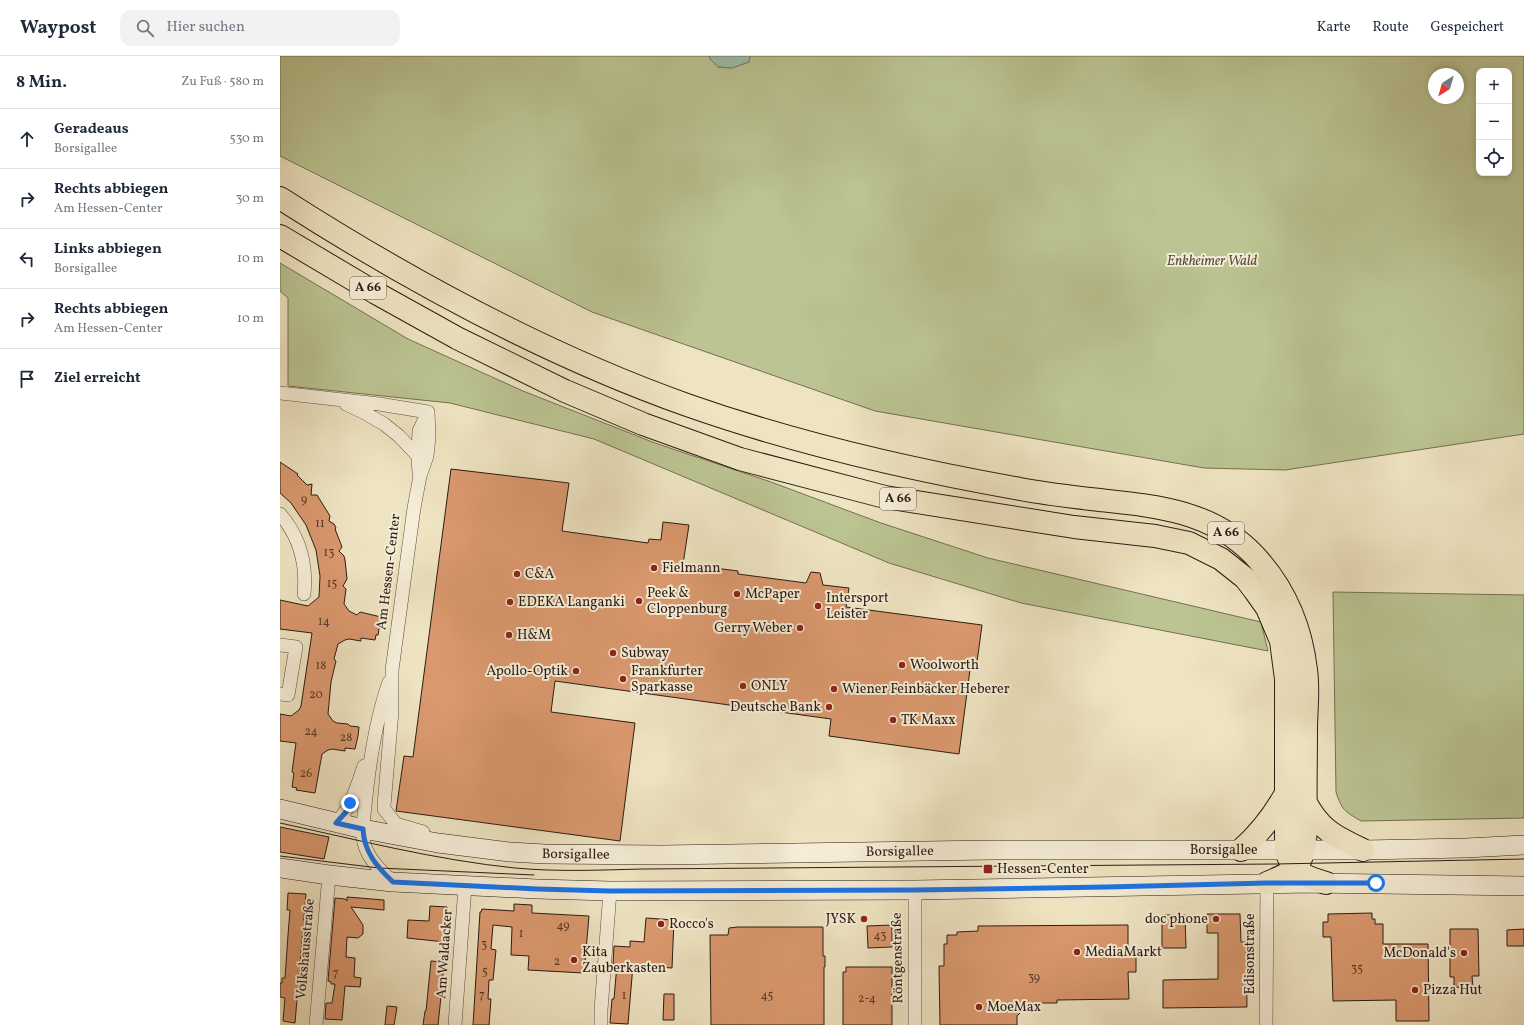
<!DOCTYPE html>
<html lang="de">
<meta charset="utf-8">
<style>
body{margin:0;font-family:Vollkorn,serif;background:#f2f2f3;color:#1f2937}
.controls{position:absolute;right:12px;top:12px;display:grid;overflow:hidden;border-radius:8px;box-shadow:0 2px 6px #0003}
.controls button{width:36px;height:36px;display:grid;place-items:center;padding:0;border:0;border-bottom:1px solid #e0e1e3;background:#fff;color:#1f2937;font:20px sans-serif}
.compass{position:absolute;left:1148px;top:12px;width:36px;height:36px;border-radius:50%;background:#fff;box-shadow:0 2px 6px #0003;rotate:217deg}
.stop{position:absolute;width:12px;height:12px;margin:-9px;border:3px solid #1a73e8;border-radius:50%;background:#fff}
.stop.end{background:#1a73e8;border-color:#fff;box-shadow:0 1px 4px #0008}
.list{margin:0;padding:0;list-style:none}
h2{display:flex;justify-content:space-between;align-items:center;height:52px;margin:0;padding:0 16px;font-size:17px}
h2 small{font-size:13px;font-weight:400;color:#747a83}
.list li{display:grid;grid-template-columns:26px 1fr auto;gap:12px;align-items:center;box-sizing:border-box;height:60px;padding:0 16px;border-top:1px solid #e0e1e3}
.list b{display:block;font-size:15px;white-space:nowrap}
.list p{margin:0;font-size:13px;white-space:nowrap;color:#747a83}
.list em{font-size:13px;font-style:normal;color:#747a83}
.icon{flex:none;width:22px;height:22px;fill:none;stroke:currentColor;stroke-width:2;stroke-linecap:round;stroke-linejoin:round}
.map{position:relative;flex:none;width:1244px;height:969px;overflow:hidden}
header{display:flex;align-items:center;gap:24px;box-sizing:border-box;height:56px;padding:0 20px;background:#fff;border-bottom:1px solid #e0e1e3}
header strong{font-size:19px}
nav{display:flex;gap:22px;margin-inline-start:auto;font-size:14px}
.search{width:280px;height:36px;background:#f2f2f3;display:flex;align-items:center;gap:10px;box-sizing:border-box;padding:0 14px;border-radius:12px;color:#747a83;font-size:15px}
main{display:flex}
aside{flex:1;background:#fff}
.map>svg:first-child{display:block}
</style>
<header>
<strong>Waypost</strong>
<div class="search"><svg class="icon" aria-label="search" viewBox="0 0 24 24"><circle cx="10" cy="10" r="6"/><path d="M15 15l6 6"/></svg>Hier suchen</div>
<nav><a>Karte</a><a>Route</a><a>Gespeichert</a></nav>
</header>
<main>
<aside>
<h2>8 Min.<small>Zu Fuß · 580 m</small></h2>
<ul class="list">
<li><svg class="icon" aria-label="ahead" viewBox="0 0 24 24"><path d="M12 20V5M6 11l6-6 6 6"/></svg><div><b>Geradeaus</b><p>Borsigallee</p></div><em>530 m</em></li>
<li><svg class="icon" aria-label="right" viewBox="0 0 24 24"><path d="M7 20v-9h11M14 6l5 5-5 5"/></svg><div><b>Rechts abbiegen</b><p>Am Hessen-Center</p></div><em>30 m</em></li>
<li><svg class="icon" aria-label="left" viewBox="0 0 24 24"><path d="M17 20v-9H6M10 6l-5 5 5 5"/></svg><div><b>Links abbiegen</b><p>Borsigallee</p></div><em>10 m</em></li>
<li><svg class="icon" aria-label="right" viewBox="0 0 24 24"><path d="M7 20v-9h11M14 6l5 5-5 5"/></svg><div><b>Rechts abbiegen</b><p>Am Hessen-Center</p></div><em>10 m</em></li>
<li><svg class="icon" aria-label="arrive" viewBox="0 0 24 24"><path d="M6 21V4h12l-3 4 3 4H6"/></svg><div><b>Ziel erreicht</b></div></li>
</ul>
</aside>
<div class="map">
<svg width="1244" height="969" viewBox="0 0 1244 969">
<rect width="100%" height="100%" fill="#efe4c2"/>
<filter id="stains"><feTurbulence type="fractalNoise" baseFrequency=".005" numOctaves="4"/><feColorMatrix values="0 0 0 0 .2 0 0 0 0 .09 0 0 0 0 .02 0 0 0 .5 -.17"/></filter>
<radialGradient id="worn" r=".72"><stop offset=".6" stop-color="#630" stop-opacity="0"/><stop offset="1" stop-color="#630" stop-opacity=".3"/></radialGradient>
<path fill="#bbc492" stroke="#737053" fill-rule="evenodd" d="M0,0H429L431,4L438,11L451,12L469,6L470,0H1244V378L1005,414L924,412L595,355L312,256L0,100ZM1199,15H1229V117H1199ZM1154,18H1178V42H1154Z
M0,207L128,283L243,335L375,387L491,426L601,467L708,502L981,566L988,595L741,547L609,507L314,383L170,347L8,330V242L0,235Z
M1053,536L1244,539V762L1081,765C1064,755 1062,754 1056,736Z"/>
<path fill="#9bbfac" stroke="#6e7d6f" d="M429,0H470L469,6L452,12L438,11L431,4Z"/>
<path fill="#da986e" stroke="#2b1b14" d="M0,406L18,418L17,419L27,429L32,428L31,439H37L50,460L49,465L54,468L56,472L55,473L62,491L59,495L64,500L65,504L67,523L63,530L66,533L64,548L69,555L77,559L80,556L101,561L98,579H96L95,584L81,582V585L69,583L65,584L58,588L54,603L56,605L51,626L48,658L53,665L57,667L68,668L70,670L79,671L78,680L75,693L65,692V695L52,693L48,694L42,698L35,737L16,734L17,732L12,731L14,717L12,716L16,687L0,685V658L11,660L19,654L21,650L32,577L0,573V544L28,550L39,541L40,520L36,494L26,469L11,447L0,437Z
M171,413L289,427L282,475L368,487L369,483L381,484L383,466L409,469L403,508L458,515V518L526,527L531,516L540,517L543,529L569,532L566,551L702,569L697,606H691L679,698L549,680L551,663L275,625L271,656L355,667L340,785L116,755L124,700L133,701Z
M0,771L49,781L44,803L0,796Z
M8,837L26,838L15,967L3,965L5,942L0,941V927H2V922H5L8,879L10,854H7Z
M67,841L104,844V854L71,851L83,869V878L78,882L67,881L66,901L75,902L74,921L81,922L80,931L65,930L62,964L45,963L46,947H52L55,928H51V926L48,925L55,842L65,843L67,845Z
M234,848L252,849V857L309,860L304,917L248,914L249,900L231,899L232,871L213,869L211,893L216,894L213,924H209L208,943H211L209,969H193L200,856H201L202,853L234,855Z
M150,850L167,851L165,886L127,882L128,864L149,865Z
M1092,857V863H1095V868H1103V888H1148L1149,965H1116V944L1053,945L1051,881H1043V866H1048V858Z
M927,858H960L961,886H966L967,951L883,952V924L938,923V877H927Z
M882,859H905L906,892H882Z
M366,862L394,864L392,912L353,909L348,968L330,967L332,943H334L337,908H333L334,890L350,891V885L364,886Z
M612,869V891L588,892L587,870Z
M848,869V898H856V916H848L849,943L777,944V947H750L737,960V969H660L659,910H664V888H667V879H677V876L698,875V870Z
M458,871H543V900H545V911H544V969H431L430,879H448L449,872Z
M1170,873H1198L1199,920H1192L1193,932L1174,931V921H1170Z
M1244,873V890H1227V874Z
M151,905L164,906L160,950L158,969H143L145,955H146Z
M566,911H612V969H563V916H566Z
M384,938H394V964H383Z
M107,950L117,951L114,969H105Z"/>
<g fill="none" stroke-linecap="round" stroke-linejoin="round">
<defs>
<path id="minor" d="M0,337L99,348L148,356
M66,348L83,356L104,368L119,380L138,400L139,417
M138,400L139,375L148,356
M0,458C20,481 27,508 24,538
M0,589L16,591L8,639L0,638
M109,626C95,666 89,708 85,750C84,762 81,775 84,787C88,803 101,815 113,826
M56,767C71,752 77,730 84,710
M143,776L116,768L104,753V750L112,655V614L134,452L140,420L147,400L149,381L148,356
M635,834V969
M36,969L49,819
M175,969L185,830
M321,969V954L330,835
M986,969L987,827"/>
<g id="secondary">
<path id="s1" d="M0,753L83,773L158,787L230,796L265,798L381,799L711,794H1083L1186,792L1244,789"/>
<path d="M0,812L49,819L113,826L257,833L330,835L635,834L1030,827L1244,830"/>
</g>
<path id="motorway" d="M0,142C128,224 263,298 407,349C515,387 627,413 740,433C766,438 793,441 820,444C877,450 932,455 974,499C1004,531 1021,570 1026,614C1029,634 1026,654 1026,674C1026,708 1025,742 1026,775C1022,811 1020,813 987,827
M0,180L96,237L177,282L285,335L363,368L460,403L605,441L794,471L875,480L909,487L941,503L965,522L975,535L987,552L1001,585L1006,623V794C1012,817 1025,821 1046,827
M1025,745C1040,774 1054,780 1083,794
M961,794C979,778 993,760 1005,739"/>
</defs>
<use href="#minor" stroke="#5c4d40" stroke-width="14"/>
<use href="#secondary" stroke="#2b1b14" stroke-width="20"/>
<use href="#motorway" stroke="#2b1b14" stroke-width="24"/>
<use href="#minor" stroke="#f5edd7" stroke-width="13"/>
<use href="#secondary" stroke="#f5edd7" stroke-width="19"/>
<use href="#motorway" stroke="#efe4c2" stroke-width="22"/>
<path stroke="#2b1b14" stroke-width="1" d="M0,767C78,784 156,804 235,812C278,816 320,814 363,813L996,808L1244,803
M0,800L99,812L254,819"/>
</g>
<g fill="none" stroke-linecap="round" stroke-linejoin="round">
<path stroke="#1a73e8" stroke-width="5" d="M70,747L66,756L56,767L83,773C84,796 97,811 113,826L257,833L330,835L635,834L827,831L987,827H1096"/>
</g>
<g fill="#8f2418" stroke="#f5edd7" stroke-width="1.5">
<circle cx="374" cy="512" r="4"/>
<circle cx="237" cy="518" r="4"/>
<circle cx="457" cy="538" r="4"/>
<circle cx="359" cy="545" r="4"/>
<circle cx="230" cy="546" r="4"/>
<circle cx="538" cy="550" r="4"/>
<circle cx="520" cy="572" r="4"/>
<circle cx="229" cy="579" r="4"/>
<circle cx="333" cy="597" r="4"/>
<circle cx="622" cy="609" r="4"/>
<circle cx="296" cy="615" r="4"/>
<circle cx="343" cy="623" r="4"/>
<circle cx="463" cy="630" r="4"/>
<circle cx="554" cy="633" r="4"/>
<circle cx="549" cy="651" r="4"/>
<circle cx="613" cy="664" r="4"/>
<rect x="703" y="808" width="10" height="10" rx="2"/>
<circle cx="584" cy="863" r="4"/>
<circle cx="936" cy="863" r="4"/>
<circle cx="381" cy="868" r="4"/>
<circle cx="797" cy="896" r="4"/>
<circle cx="1184" cy="897" r="4"/>
<circle cx="294" cy="904" r="4"/>
<circle cx="1135" cy="934" r="4"/>
<circle cx="699" cy="951" r="4"/>
</g>
<g text-anchor="middle" dominant-baseline="central" stroke-width="4" stroke-linejoin="round" paint-order="stroke">
<g font-size="12" fill="#573a2a">
<text x="24" y="444">9</text>
<text x="40" y="468">11</text>
<text x="49" y="497">13</text>
<text x="52" y="528">15</text>
<text x="44" y="566">14</text>
<text x="41" y="610">18</text>
<text x="36" y="639">20</text>
<text x="31" y="676">24</text>
<text x="66" y="682">28</text>
<text x="26" y="718">26</text>
<text x="283" y="870">49</text>
<text x="241" y="878">1</text>
<text x="600" y="880">43</text>
<text x="204" y="889">3</text>
<text x="277" y="906">2</text>
<text x="1077" y="913">35</text>
<text x="205" y="916">5</text>
<text x="56" y="917">7</text>
<text x="754" y="922">39</text>
<text x="202" y="939">7</text>
<text x="344" y="940">1</text>
<text x="487" y="940">45</text>
<text x="587" y="943">2-4</text>
</g>
<g fill="#f5edd7" stroke="#685a4e" stroke-width="1">
<rect x="70" y="221" width="36" height="22" rx="3"/>
<rect x="600" y="432" width="36" height="22" rx="3"/>
<rect x="928" y="466" width="36" height="22" rx="3"/>
</g>
<g font-size="13" font-weight="bold" fill="#2b1b14">
<text x="88" y="232">A 66</text>
<text x="618" y="443">A 66</text>
<text x="946" y="477">A 66</text>
</g>
<g font-size="14" font-style="italic" fill="#564e3a" stroke="#f5edd7">
<text x="932" y="205">Enkheimer Wald</text>
</g>
<g font-size="14" fill="#2b1b14" stroke="#f5edd7" text-anchor="start">
<text x="382" y="512">Fielmann</text>
<text x="245" y="518">C&amp;A</text>
<text x="367" y="537">Peek &amp;<tspan x="367" dy="16">Cloppenburg</tspan></text>
<text x="465" y="538">McPaper</text>
<text x="546" y="542">Intersport<tspan x="546" dy="16">Leister</tspan></text>
<text x="238" y="546">EDEKA Langanki</text>
<text x="512" y="572" text-anchor="end">Gerry Weber</text>
<text x="237" y="579">H&amp;M</text>
<text x="341" y="597">Subway</text>
<text x="630" y="609">Woolworth</text>
<text x="288" y="615" text-anchor="end">Apollo-Optik</text>
<text x="351" y="615">Frankfurter<tspan x="351" dy="16">Sparkasse</tspan></text>
<text x="471" y="630">ONLY</text>
<text x="562" y="633">Wiener Feinbäcker Heberer</text>
<text x="541" y="651" text-anchor="end">Deutsche Bank</text>
<text x="621" y="664">TK Maxx</text>
<text x="717" y="813">Hessen-Center</text>
<text x="576" y="863" text-anchor="end">JYSK</text>
<text x="928" y="863" text-anchor="end">doc phone</text>
<text x="389" y="868">Rocco's</text>
<text x="302" y="896">Kita<tspan x="302" dy="16">Zauberkasten</tspan></text>
<text x="805" y="896">MediaMarkt</text>
<text x="1176" y="897" text-anchor="end">McDonald's</text>
<text x="1143" y="934">Pizza Hut</text>
<text x="707" y="951">MoeMax</text>
</g>
<g font-size="14" fill="#2b1b14" stroke="#f5edd7">
<text transform="translate(109 516) rotate(-83)">Am Hessen-Center</text>
<text stroke="none"><textPath href="#s1" startOffset="948">Borsigallee</textPath></text>
<text stroke="none"><textPath href="#s1" startOffset="624">Borsigallee</textPath></text>
<text stroke="none"><textPath href="#s1" startOffset="300">Borsigallee</textPath></text>
<text transform="translate(26 893) rotate(-85)">Volkshausstraße</text>
<text transform="translate(165 898) rotate(-86)">Am Waldacker</text>
<text transform="translate(970 898) rotate(-90)">Edisonstraße</text>
<text transform="translate(618 902) rotate(-91)">Röntgenstraße</text>
</g>
</g>
<rect width="100%" height="100%" filter="url(#stains)"/>
<rect width="100%" height="100%" fill="url(#worn)"/>
</svg>
<div class="controls">
<button>+</button>
<button>−</button>
<button><svg class="icon" aria-label="locate" viewBox="0 0 24 24"><circle cx="12" cy="12" r="6"/><path d="M12 2v4M12 18v4M2 12h4M18 12h4"/></svg></button>
</div>
<svg class="compass" viewBox="-18 -18 36 36"><path d="M0-13l5 13h-10z" fill="#e53935"/><path d="M0 13l5-13h-10z" fill="#747a83"/></svg>
<div class="stop" style="left:1096px;top:827px"></div>
<div class="stop end" style="left:70px;top:747px"></div>
</div>
</main>
